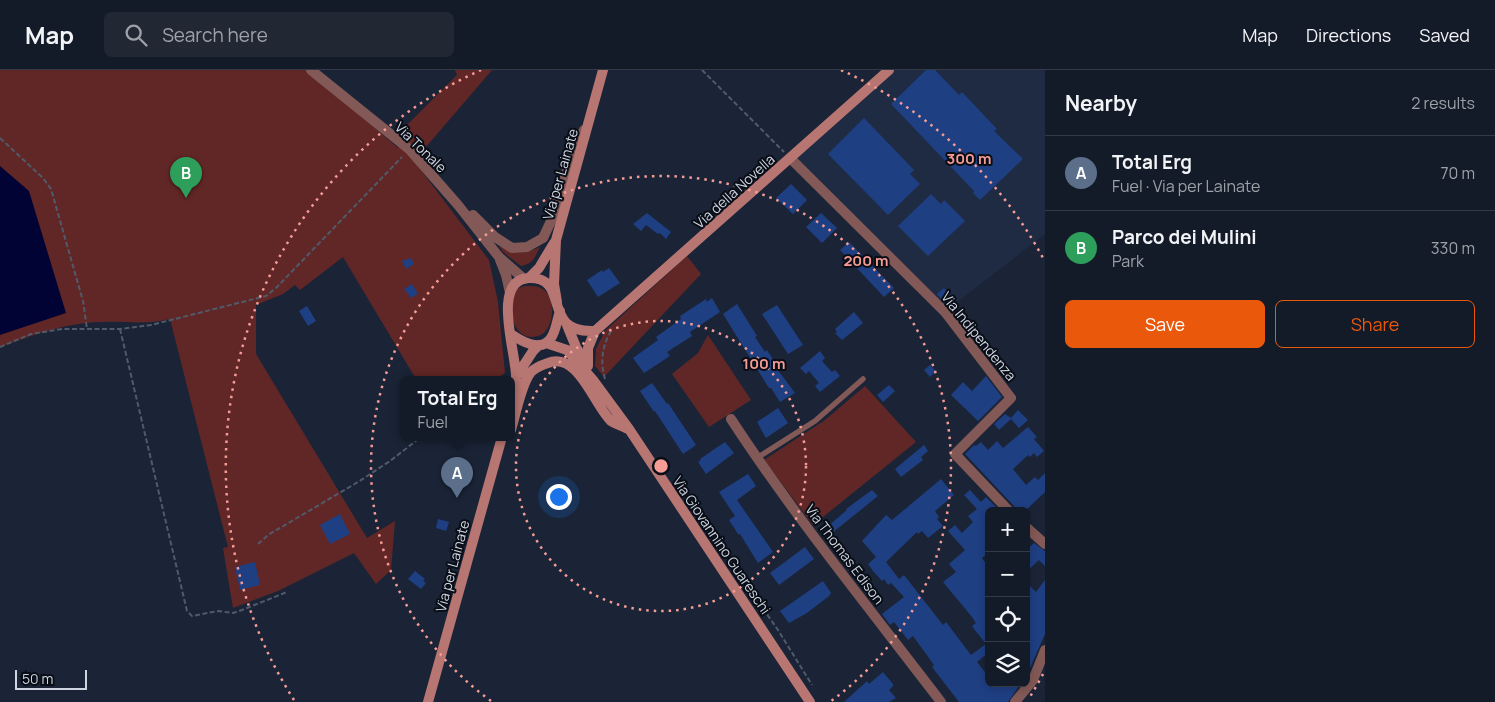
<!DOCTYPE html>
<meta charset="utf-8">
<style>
body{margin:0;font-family:Manrope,sans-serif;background:#212834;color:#f1f3f6}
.controls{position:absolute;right:15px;bottom:15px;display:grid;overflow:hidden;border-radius:8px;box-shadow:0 2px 8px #0003}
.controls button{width:45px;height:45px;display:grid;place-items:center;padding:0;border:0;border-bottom:1px solid #333945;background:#141b28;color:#f1f3f6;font:25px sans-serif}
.scale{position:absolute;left:15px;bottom:12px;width:72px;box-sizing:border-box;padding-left:5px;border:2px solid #ced5e1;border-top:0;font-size:14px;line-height:18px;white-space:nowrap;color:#ced5e1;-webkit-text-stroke:4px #090d15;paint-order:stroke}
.you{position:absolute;left:558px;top:426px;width:18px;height:18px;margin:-12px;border:4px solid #fff;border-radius:50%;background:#1a73e8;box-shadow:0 0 0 8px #1a73e833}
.badge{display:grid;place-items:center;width:32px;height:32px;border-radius:50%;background:#ea580c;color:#fff;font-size:16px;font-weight:700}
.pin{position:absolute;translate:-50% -41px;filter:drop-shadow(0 1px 2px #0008)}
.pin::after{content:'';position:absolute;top:26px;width:18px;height:15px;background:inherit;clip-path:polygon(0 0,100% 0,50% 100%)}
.popup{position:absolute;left:400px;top:306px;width:115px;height:65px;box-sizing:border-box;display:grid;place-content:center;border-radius:8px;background:#141b28;filter:drop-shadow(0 1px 4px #0005);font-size:16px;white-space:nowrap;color:#9da1a8}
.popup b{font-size:19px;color:#f1f3f6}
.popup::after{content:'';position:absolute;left:50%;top:100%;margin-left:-10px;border:10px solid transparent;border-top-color:#141b28}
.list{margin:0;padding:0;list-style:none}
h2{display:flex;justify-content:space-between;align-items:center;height:65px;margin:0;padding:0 20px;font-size:21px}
h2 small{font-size:16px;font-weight:400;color:#9da1a8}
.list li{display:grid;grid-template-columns:32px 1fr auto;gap:15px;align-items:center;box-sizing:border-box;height:75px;padding:0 20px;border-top:1px solid #333945}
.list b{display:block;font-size:19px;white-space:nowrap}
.list p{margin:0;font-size:16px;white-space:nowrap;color:#9da1a8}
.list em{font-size:16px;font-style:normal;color:#9da1a8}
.actions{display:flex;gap:10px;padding:15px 20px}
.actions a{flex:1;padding:11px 0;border:1px solid #ea580c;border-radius:8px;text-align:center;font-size:18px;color:#ea580c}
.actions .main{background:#ea580c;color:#fff}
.icon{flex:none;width:28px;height:28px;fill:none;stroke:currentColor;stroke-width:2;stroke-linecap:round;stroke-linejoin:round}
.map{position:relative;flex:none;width:1045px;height:632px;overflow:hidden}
header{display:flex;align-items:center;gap:30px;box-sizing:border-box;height:70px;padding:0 25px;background:#141b28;border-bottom:1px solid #333945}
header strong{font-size:24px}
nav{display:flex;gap:28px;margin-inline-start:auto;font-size:18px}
.search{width:350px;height:45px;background:#212834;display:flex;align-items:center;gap:12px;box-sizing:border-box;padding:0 18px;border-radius:8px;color:#9da1a8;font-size:19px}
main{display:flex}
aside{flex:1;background:#141b28}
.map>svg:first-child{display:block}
</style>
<header>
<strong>Map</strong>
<div class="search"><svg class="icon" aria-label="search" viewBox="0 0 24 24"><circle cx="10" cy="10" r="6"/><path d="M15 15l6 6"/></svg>Search here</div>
<nav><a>Map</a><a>Directions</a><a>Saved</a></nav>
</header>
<main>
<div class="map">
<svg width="1045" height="632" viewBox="0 0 1045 632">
<rect width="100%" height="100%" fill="#1a2436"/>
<path fill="#1f2b43" d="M894,0H1045V164L947,240L795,89Z"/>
<path fill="#612726" d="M0,0H308L398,78L404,58L457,5L455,0H492L414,91L489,190L498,232L505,303L496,309H416L343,187L300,220L295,215L283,224L256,235V284L367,468L395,451L391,500L376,514L354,483L278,521L233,538L223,478L228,477L170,249C146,255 125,251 101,252C64,253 34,265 0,277Z
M499,176C512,183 528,183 540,177C535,187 533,194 521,196L503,182Z
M687,186L701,204L604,307L595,296L596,279L605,261Z
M525,216C532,216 538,215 544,220C556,229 555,261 538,266C512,274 504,232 518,219C520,217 523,217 525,216Z
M708,265L751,330L709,357L672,304L698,283Z
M865,316L916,372L813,455L764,390L825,350Z"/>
<path fill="#000334" d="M0,96L29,121L66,243L0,265Z"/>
<path fill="#1f3f83" d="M926,0H935L959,25L962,22L997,59L994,61L1023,89L980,130L973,123L974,121L891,34Z
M864,48L914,100L910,104L920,114L888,145L828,84Z
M791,114L807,130L793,144L776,128Z
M931,124L941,134L944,130L965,151L928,186L898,156Z
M647,143L671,162L666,169L660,163L658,164L646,155L641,161L633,154Z
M821,143L837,158L822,173L806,157Z
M849,172L894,218L884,227L840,180Z
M411,188L414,194L406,199L402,191Z
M609,198L620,213L598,227L587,210L602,200L603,202Z
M412,214L418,224L411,228L404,219Z
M944,218L952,227L945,233L937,224Z
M712,228L720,242L690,262L692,266L667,282L670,286L644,303L633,288L658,270L656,267L681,249L680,246L706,229L707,232Z
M737,234L757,266L755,267L765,282L767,280L776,294L774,295L795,323L780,332L771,318H769L767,315L723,244Z
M777,235L803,275L788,284L762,244Z
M307,236L316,251L308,256L299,241Z
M854,242L863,253L842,270L835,263L837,262L835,259Z
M820,281L825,288L822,291L832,302L835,300L840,306L820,322L815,316L819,313L809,301L806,304L800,298Z
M930,295L936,301L930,307L924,300Z
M986,306L1002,327L978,351L951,325L963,312L972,321Z
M652,313L667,334L668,333L696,375L683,384L655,341L654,342L640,321Z
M889,315L895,321L883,332L877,325Z
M778,338L788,353L766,368L757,352Z
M1018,340L1028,350L1019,358L1011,349L999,360L994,354L1005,344L1011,348Z
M1028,357L1037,367L1034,369L1044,381L1037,387L1034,383L1030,387L1028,385L1013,399L1026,415L1035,407L1038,410L1045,403V422L1025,441H1016L1014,436L965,384L974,375L976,376L981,372L988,380L997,371L1003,378Z
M725,372L734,383L706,404L698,392L701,390L700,389Z
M924,375L928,381L921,387L923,390L901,407L895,399Z
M748,404L756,416L737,430L773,482L758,493L740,464H738L729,450L735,446L719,422Z
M941,409L954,425L935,441L939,447L937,449L943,456L928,468L922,461L918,464L917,462L886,492L899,509L904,505L943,555L946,552L971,585L986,574L974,559L972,556L976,553L972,547L943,512L956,502L949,494L965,480L948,461L955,455L962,463L973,452L968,446L977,439L964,425L970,420L981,432L986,427L997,438L995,441H989V447L985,450L989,454V482L982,488L989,498V582L977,592L989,607V613H1021L1008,632H959L932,597L934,595L913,566L908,570L894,552L890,555L882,544L904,527L891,513L888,515L884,509L882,511L873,501L868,494L876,487L862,471L886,445L892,450Z
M872,420L878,426L832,463L827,457L847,440L846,439Z
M340,444L350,464L330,474L320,455Z
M438,449L449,452L446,461L436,458Z
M1034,473L1045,481V496L1039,490L1026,502V480Z
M805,477L814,489L779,515L770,503Z
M255,492L260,515L240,520L235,497Z
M415,501L425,509L423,511L426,513L421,519L408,509Z
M1045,510V564L1026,607V512L1036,522Z
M823,511L831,523L829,526L807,543L789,553L780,541Z
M883,602L893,614V616L889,620L896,628L889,632H844L867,611L869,614Z"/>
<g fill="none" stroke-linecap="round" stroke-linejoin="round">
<path stroke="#515a6a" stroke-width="2" stroke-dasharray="5 2.5" stroke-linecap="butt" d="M702,0L784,82
M0,68L43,108L51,119L83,231L87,259
M120,259L187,541L192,546L218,541L233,543L242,540L287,522
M0,277L31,264L62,259H120L151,255L266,226L276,218L402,87
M605,309C600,292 602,276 611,261
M258,474L268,465L358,412L390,391L421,367
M720,477L778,560L812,615"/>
<path stroke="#825956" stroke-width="5.5" d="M757,388L815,351L863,309"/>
<path stroke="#825956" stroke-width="10" d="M311,0L409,79L458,135L499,187L524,209
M791,89L945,242L1011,328L955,384L1009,441
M473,145L495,167L512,178L527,177L543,168L552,149L572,84L584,60
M500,190L506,205L510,223
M731,349C795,447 870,539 941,632
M1026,457L1045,474
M1015,632L1033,610L1045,580"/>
<path stroke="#b77672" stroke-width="10" d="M529,208L539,198L554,173
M557,232L554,214L556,170L603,0
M567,255L576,277L587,295
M595,261L889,0
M511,264C521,271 541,283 551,268C556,261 557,250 560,241
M546,273L567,280L593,310L629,359L810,632
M588,296V278L595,261
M516,307L533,281L539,275
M511,334C513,325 516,316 516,307C517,286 490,209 529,208C572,207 539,264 595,261
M511,360C516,344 521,314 531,302C536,297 542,295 548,293C578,281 594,335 611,351C615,354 623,356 628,359
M428,632L502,367"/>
</g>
<g fill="none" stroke="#f59c96" stroke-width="2.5" stroke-dasharray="2.5 5">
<circle cx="661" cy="396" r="145"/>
<path d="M491 631A290 290 0 1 1 831 631"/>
<path d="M1043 604A435 435 0 0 1 1028 630M294 630A435 435 0 0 1 481 0M841 0A435 435 0 0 1 1043 188"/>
</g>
<g text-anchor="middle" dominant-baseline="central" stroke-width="4" stroke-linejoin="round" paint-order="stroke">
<g font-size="14" fill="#ced5e1" stroke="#090d15">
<text transform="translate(421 77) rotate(44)">Via Tonale</text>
<text transform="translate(560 104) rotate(-74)">Via per Lainate</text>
<text transform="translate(734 121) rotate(-42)">Via della Novella</text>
<text transform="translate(979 266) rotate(51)">Via Indipendenza</text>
<text transform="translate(722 475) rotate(56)">Via Giovannino Guareschi</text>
<text transform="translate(845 484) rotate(53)">Via Thomas Edison</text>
<text transform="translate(452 496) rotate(-75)">Via per Lainate</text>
</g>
</g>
<circle cx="661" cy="396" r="8" fill="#f59c96" stroke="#090d15" stroke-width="2.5"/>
<g font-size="15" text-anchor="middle" font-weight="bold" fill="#f59c96" stroke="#090d15" stroke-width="4" stroke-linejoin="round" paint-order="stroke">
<text x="969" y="94">300 m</text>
<text x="866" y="196">200 m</text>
<text x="764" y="299">100 m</text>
</g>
</svg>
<div class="controls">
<button>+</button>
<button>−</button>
<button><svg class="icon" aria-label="locate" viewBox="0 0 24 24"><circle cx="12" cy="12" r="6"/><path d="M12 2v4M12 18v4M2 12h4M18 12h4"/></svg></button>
<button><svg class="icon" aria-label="layers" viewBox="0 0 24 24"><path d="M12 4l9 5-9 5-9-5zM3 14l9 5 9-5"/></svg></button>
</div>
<div class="scale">50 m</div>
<div class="you"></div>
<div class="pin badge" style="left:457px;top:428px;background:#5c6f8a">A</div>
<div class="popup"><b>Total Erg</b>Fuel</div>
<div class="pin badge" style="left:186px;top:128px;background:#2e9e5b">B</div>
</div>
<aside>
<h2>Nearby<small>2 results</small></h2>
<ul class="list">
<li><span class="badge" style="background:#5c6f8a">A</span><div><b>Total Erg</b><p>Fuel · Via per Lainate</p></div><em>70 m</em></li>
<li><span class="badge" style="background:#2e9e5b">B</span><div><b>Parco dei Mulini</b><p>Park</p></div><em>330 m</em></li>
</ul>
<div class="actions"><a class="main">Save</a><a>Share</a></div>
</aside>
</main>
